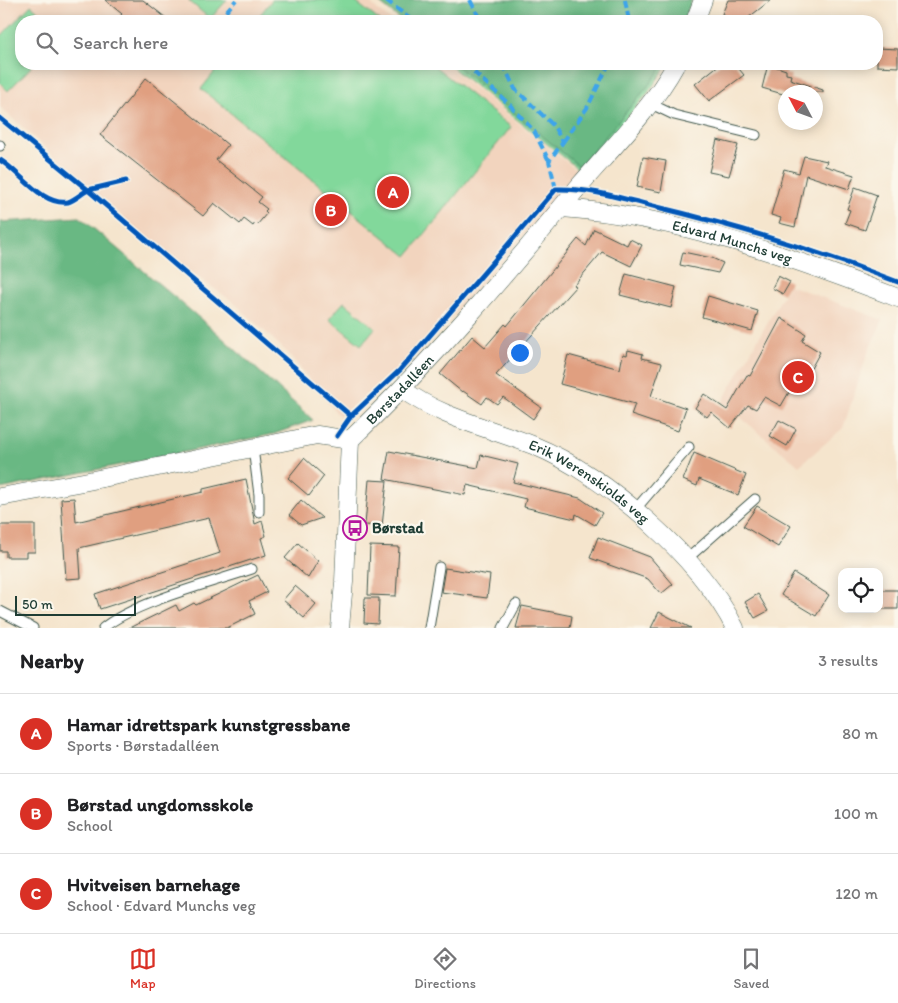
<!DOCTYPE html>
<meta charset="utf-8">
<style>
body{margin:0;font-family:Itim,sans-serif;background:#f6f6f6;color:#202124}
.controls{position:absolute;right:15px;bottom:15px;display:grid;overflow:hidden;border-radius:10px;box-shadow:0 2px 12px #0003}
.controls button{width:45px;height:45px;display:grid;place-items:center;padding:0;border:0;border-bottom:1px solid #e0e0e0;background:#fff;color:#202124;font:25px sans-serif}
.compass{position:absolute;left:778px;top:85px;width:45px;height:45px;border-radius:50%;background:#fff;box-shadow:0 2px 12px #0003;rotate:311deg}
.scale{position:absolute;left:15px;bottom:12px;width:121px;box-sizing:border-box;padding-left:5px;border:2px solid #1f3d34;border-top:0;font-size:14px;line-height:18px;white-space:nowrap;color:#1f3d34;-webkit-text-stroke:4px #fbf7ec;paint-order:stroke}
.you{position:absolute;left:519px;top:352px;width:18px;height:18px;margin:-12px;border:4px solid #fff;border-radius:50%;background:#1a73e8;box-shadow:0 0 0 8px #1a73e833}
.badge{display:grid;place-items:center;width:32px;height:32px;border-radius:50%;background:#d93025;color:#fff;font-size:16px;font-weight:700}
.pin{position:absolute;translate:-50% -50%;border:2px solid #fff;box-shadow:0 1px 5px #0006}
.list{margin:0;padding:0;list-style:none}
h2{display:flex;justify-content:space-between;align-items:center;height:65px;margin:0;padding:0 20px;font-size:21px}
h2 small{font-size:16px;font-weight:400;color:#757577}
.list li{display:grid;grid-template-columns:32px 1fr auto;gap:15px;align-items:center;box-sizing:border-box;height:80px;padding:0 20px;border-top:1px solid #e0e0e0}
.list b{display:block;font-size:19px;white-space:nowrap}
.list p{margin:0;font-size:16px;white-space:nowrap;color:#757577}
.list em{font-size:16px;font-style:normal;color:#757577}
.icon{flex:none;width:28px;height:28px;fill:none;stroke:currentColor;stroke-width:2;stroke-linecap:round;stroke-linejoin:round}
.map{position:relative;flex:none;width:898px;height:628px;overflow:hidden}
.search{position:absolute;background:#fff;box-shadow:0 2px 12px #0003;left:15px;right:15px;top:15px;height:55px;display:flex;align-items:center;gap:12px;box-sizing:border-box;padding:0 18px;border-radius:20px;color:#757577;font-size:19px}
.sheet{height:305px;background:#fff}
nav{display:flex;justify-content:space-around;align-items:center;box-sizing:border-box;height:70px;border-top:1px solid #e0e0e0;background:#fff;font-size:14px;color:#757577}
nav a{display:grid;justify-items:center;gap:2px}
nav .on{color:#d93025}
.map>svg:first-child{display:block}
</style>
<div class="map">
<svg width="898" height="628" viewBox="0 0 898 628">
<rect width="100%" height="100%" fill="#fbf7ec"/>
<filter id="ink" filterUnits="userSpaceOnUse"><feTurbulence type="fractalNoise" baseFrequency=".02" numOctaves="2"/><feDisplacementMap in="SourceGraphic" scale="10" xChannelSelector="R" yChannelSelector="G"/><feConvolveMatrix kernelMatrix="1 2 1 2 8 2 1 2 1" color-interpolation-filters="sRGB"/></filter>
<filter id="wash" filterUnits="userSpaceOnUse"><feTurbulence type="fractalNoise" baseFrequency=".0096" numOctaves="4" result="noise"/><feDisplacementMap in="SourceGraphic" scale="20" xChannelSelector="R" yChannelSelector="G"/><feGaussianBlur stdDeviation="1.12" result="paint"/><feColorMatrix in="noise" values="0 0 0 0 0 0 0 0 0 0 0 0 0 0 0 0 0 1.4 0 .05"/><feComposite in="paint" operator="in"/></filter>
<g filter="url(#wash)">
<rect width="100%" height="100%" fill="#f5e5cd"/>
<path fill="#f2d4be" d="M0,0H366L392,21H21V64H445L579,172L421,353L339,416L288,353L232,301L158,249L0,107Z
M789,285L883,320L868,352L843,428L799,466L722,402Z"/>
<path fill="#82d89b" stroke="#508a68" d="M188,0H227L210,19Z
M272,0H353L380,21H255Z
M31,5L49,21H21V64H34L8,91L0,83V37Z
M221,64H432L511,127L407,256L201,89Z
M448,64H454L580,167L649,85L665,64H668L647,94L581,171Z
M344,302L375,328L361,345L329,319Z"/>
<path fill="#69b883" stroke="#447a5c" d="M376,0H692L684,21H402Z
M454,64H665L649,85L580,167Z
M80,217L217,333L313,420L274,434L0,489V222Z"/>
<g id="blocks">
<path fill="#e09f80" d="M105,0H143L170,21H116L122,14Z
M728,0H771L744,21H728L722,14Z
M877,48L898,49V67L877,66Z
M720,64H735L744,75L709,101L695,84Z
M768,64L786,70V74L791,75L790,79L823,90V92H786V95L762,88Z
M146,78L228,145L216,160L262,197L258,202L267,209L265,211L267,213L257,225L255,223L253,226L244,219L240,224L214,203L203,216L100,135Z
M717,140L738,145L729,176L709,172Z
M804,156L827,161L825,166L854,175L849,189L806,175L795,227L779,223L781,218L771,215L784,169L799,173Z
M643,157L666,161L661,192L637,187Z
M855,187L877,195L865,230L845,223L850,210L847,209Z
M594,229L627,245L630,239L642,245L631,266L602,252L574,285L576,286L496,375L541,407L533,419L503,397L497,404L487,397L482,404L463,391L462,392L440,374L472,336L485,347L505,324L507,326L578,239L586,246Z
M683,252L712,258L723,263L718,273L680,265Z
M626,274L676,287L671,308L620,295Z
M778,276L790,282L783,294L772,288Z
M708,296L758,311L752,331L702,317Z
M781,318L806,334L802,341L820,352L809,372L803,368L781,406L764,397L756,409L748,405L730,428L711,412L707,417L695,408L704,394L727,410L747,375L750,376Z
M628,350L643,354L642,358L662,363L651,396L686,408L678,431L631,415L635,404L560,384L568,355L620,369L623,354L627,355Z
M779,420L796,429L787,446L770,436Z
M389,451L478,468L481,455L518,464L513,482L580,498L602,513L595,525L576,514L575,519L524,507L526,499L467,485L465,495L384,479Z
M694,453L746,475L738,495L699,479L697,486L683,480Z
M304,458L324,476L309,496L288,478Z
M246,479L255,524L262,521L266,536L261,538L266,555L100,609L95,594L220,553L209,518L79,548L81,578L66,579L61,499L74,498L76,522L203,492V489Z
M369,480L387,481L382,526L365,525Z
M301,500L322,518L301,525L289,515Z
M757,506L791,526L778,547L743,526Z
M0,525H35V552H26V557H6V551H0Z
M598,537L650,557L673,584L661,594L648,579L590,558Z
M298,543L318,561L308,578L285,558Z
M370,546L399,547L396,596L368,595Z
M445,568L490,575L487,598L441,592Z
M794,573L829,595L816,616L781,595Z
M258,575L267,592L249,601L255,614L227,628H129L176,605L179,611L194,603L196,605Z
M295,586L316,604L304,618L283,600Z
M879,590H898V609H879Z
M758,594L768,611L755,618L745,602Z
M365,598H379L378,624L364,623Z
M522,606L572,616L570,628H516Z
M659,612L691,628H651Z"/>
</g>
</g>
<g filter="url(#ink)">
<use href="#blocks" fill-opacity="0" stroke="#3f564b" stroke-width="1"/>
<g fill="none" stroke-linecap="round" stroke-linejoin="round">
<defs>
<path id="lane" d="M649,103L674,115L756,135
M0,145V146
M253,448L259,495V512
M634,511L689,447
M687,559L755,499
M0,611L33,628
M103,628C135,602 211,583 252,569
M429,628L439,567
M503,628L516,604"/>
<g id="street">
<path d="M695,21L703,0"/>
<path id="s1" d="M562,208C677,216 791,257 898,298"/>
<path id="s2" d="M402,389C441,418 490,428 535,446C606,475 701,559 735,628"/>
<path id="s3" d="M350,440C432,361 507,273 580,185C613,147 652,108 676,64"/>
<path d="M0,497L83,482L317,435L350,440"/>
<path d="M340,628L344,582L350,440"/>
</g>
</defs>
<use href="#lane" stroke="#3f564b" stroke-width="11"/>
<use href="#street" stroke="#3f564b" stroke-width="19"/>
<use href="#lane" stroke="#fff" stroke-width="9"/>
<use href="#street" stroke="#fff" stroke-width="18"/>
<path stroke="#3da4eb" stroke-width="4" stroke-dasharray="8 4" stroke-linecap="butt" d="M386,0L413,21
M470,0L481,21
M625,0L629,21
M218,21L236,0
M465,64L510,105L534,131L549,161
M503,64L515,89L553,125L563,142L549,161L556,189
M563,142L587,108L609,64"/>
<defs>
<path id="cycleway" d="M0,118L88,190L126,181
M0,160C20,172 42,206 68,202C75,200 82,193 88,190L351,416L337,436
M351,416L400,370L556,189C589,188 621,198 653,206C737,226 818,251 898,282"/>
</defs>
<use href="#cycleway" stroke="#fbf7ec" stroke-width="8"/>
<use href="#cycleway" stroke="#0057b8" stroke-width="5"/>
</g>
</g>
<defs>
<symbol id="bus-ring" viewBox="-11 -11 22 22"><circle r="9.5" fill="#fbf7ec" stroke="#b5179e" stroke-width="1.5"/><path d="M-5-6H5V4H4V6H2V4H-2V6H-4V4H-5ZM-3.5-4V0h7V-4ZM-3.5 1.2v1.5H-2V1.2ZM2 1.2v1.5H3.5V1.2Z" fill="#b5179e"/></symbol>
</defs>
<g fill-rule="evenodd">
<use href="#bus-ring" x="341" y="514" width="28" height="28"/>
</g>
<g text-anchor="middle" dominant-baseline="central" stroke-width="4.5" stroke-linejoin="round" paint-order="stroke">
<g font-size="15" fill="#1f3d34" stroke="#fbf7ec">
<text stroke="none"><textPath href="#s1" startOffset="174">Edvard Munchs veg</textPath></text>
<text stroke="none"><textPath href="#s3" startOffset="71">Børstadalléen</textPath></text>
<text stroke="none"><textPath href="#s2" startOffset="210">Erik Werenskiolds veg</textPath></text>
</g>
<g font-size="15" font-weight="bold" fill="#1f3d34" stroke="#fbf7ec" text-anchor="start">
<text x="372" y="528">Børstad</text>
</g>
</g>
</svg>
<div class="controls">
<button><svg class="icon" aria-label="locate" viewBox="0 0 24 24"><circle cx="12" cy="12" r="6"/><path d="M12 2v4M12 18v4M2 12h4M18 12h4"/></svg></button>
</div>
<svg class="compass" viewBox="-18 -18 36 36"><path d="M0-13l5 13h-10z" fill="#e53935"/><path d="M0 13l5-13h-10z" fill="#757577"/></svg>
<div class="scale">50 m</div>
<div class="you"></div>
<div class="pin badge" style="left:393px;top:192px">A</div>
<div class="pin badge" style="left:331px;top:210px">B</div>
<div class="pin badge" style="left:798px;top:377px">C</div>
<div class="search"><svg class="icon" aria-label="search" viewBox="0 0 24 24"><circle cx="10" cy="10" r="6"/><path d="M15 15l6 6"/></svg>Search here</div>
</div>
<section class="sheet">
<h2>Nearby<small>3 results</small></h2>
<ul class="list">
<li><span class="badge">A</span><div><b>Hamar idrettspark kunstgressbane</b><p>Sports · Børstadalléen</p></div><em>80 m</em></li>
<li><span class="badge">B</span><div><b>Børstad ungdomsskole</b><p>School</p></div><em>100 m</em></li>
<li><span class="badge">C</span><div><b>Hvitveisen barnehage</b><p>School · Edvard Munchs veg</p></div><em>120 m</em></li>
</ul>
</section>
<nav>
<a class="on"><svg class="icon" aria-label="map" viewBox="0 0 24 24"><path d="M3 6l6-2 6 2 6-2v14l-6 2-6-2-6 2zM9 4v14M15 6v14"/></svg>Map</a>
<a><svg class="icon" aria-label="directions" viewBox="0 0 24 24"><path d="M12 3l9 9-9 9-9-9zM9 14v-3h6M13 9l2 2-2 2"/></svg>Directions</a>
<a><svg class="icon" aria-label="saved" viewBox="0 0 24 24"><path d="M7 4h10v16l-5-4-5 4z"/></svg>Saved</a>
</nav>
